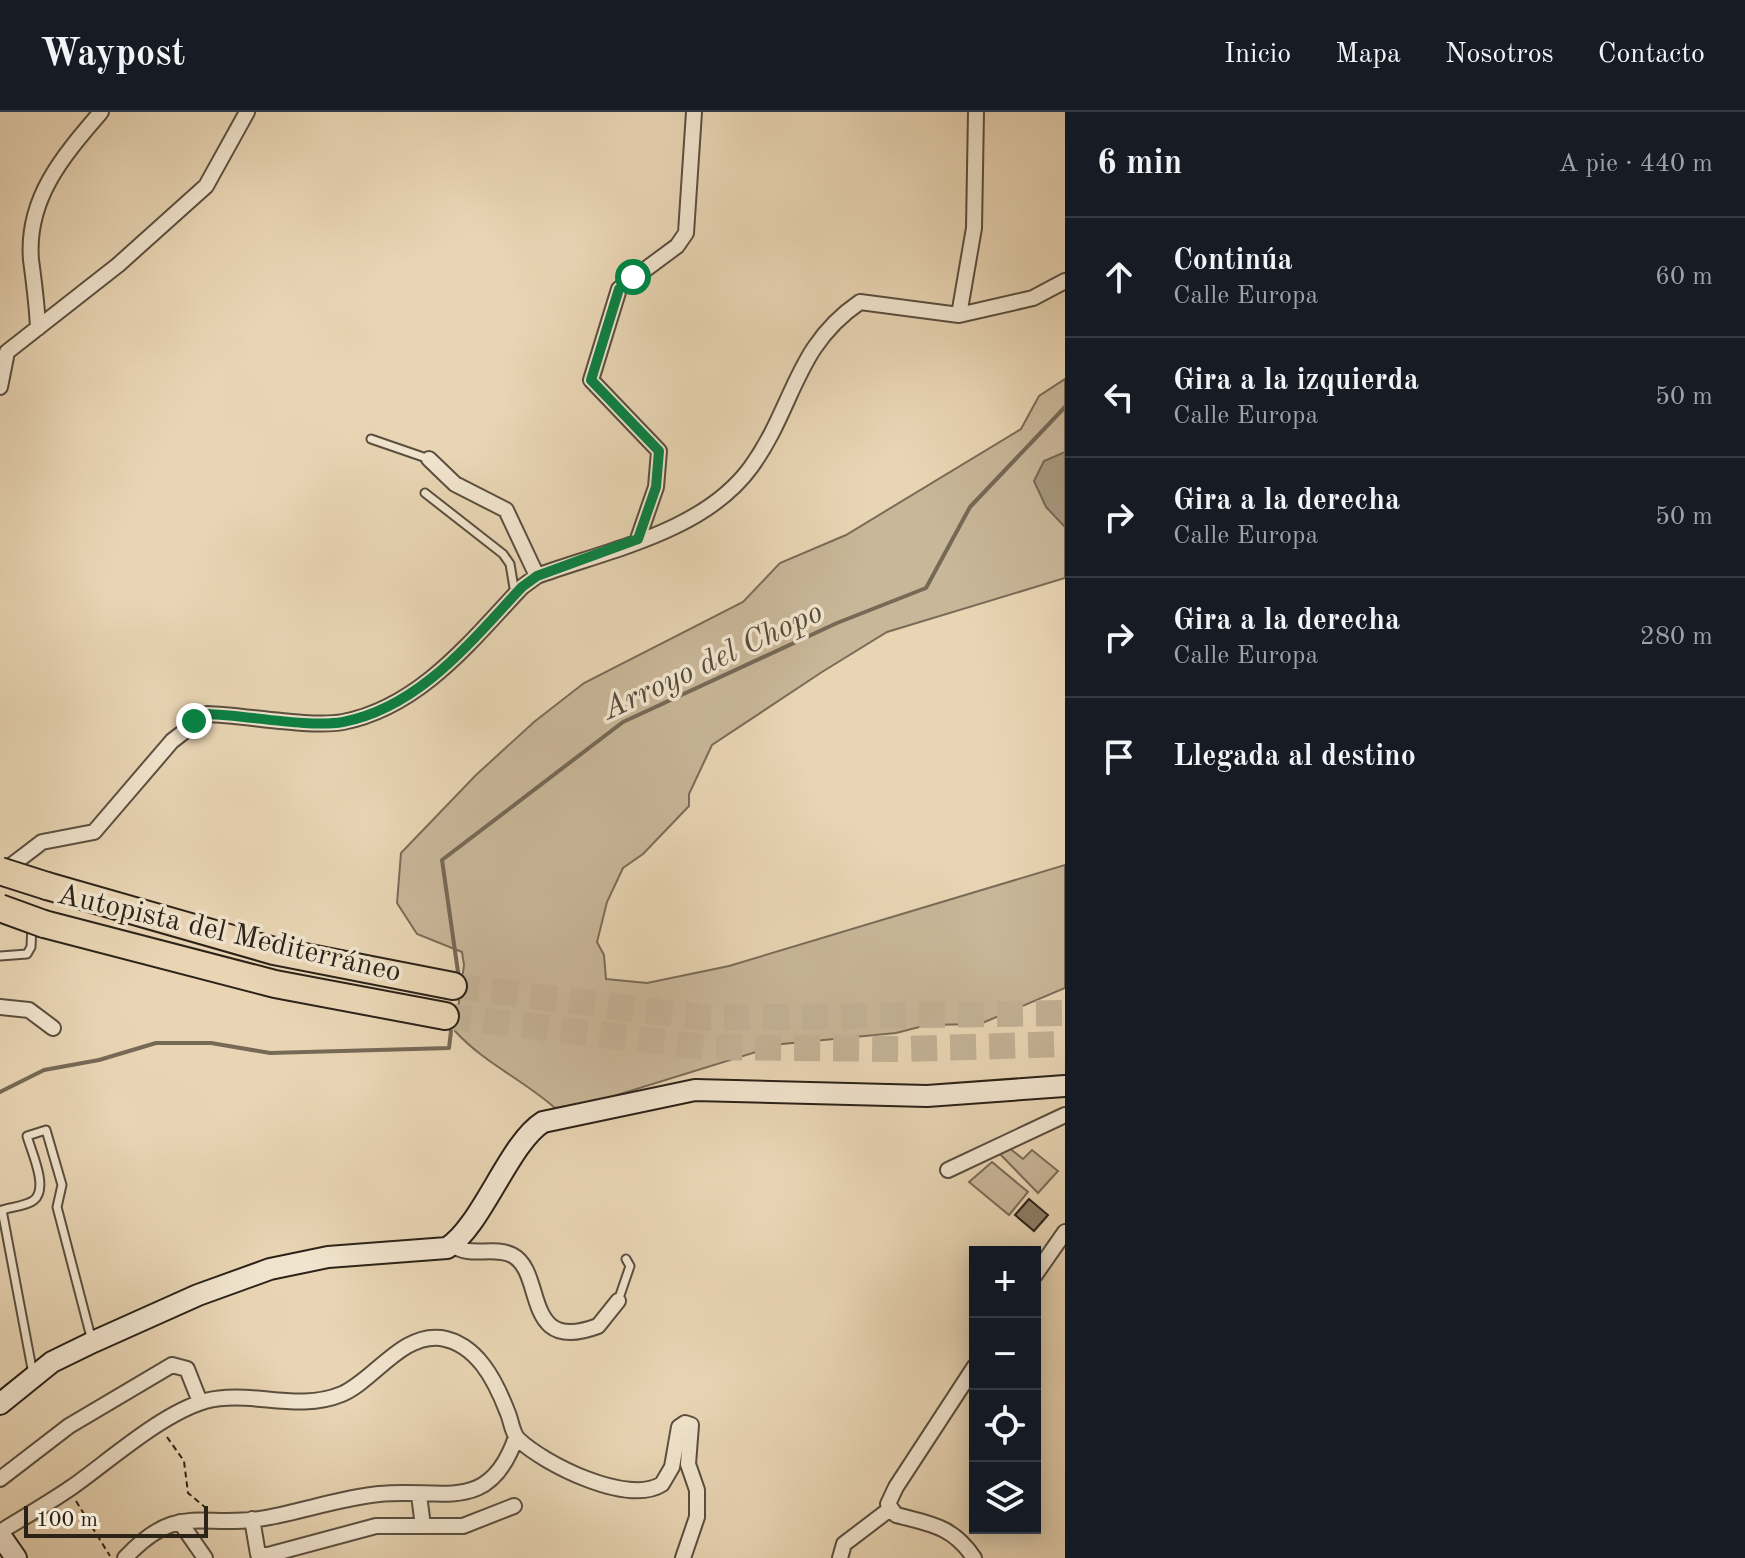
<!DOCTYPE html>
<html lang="es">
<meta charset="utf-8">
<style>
body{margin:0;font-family:"Old Standard TT",serif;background:#242831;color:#f1f3f6}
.controls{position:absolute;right:24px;bottom:24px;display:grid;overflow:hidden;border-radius:0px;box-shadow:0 4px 20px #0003}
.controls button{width:72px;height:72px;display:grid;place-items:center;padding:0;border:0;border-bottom:2px solid #363941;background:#171b24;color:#f1f3f6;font:40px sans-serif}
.scale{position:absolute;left:24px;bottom:20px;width:184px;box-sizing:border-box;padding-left:8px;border:4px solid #2b2218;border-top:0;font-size:22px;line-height:28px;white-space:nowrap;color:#2b2218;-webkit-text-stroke:6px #f1e4ce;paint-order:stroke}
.stop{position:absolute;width:24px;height:24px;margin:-18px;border:6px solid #0b8043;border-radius:50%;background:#fff}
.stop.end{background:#0b8043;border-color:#fff;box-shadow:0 2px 8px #0008}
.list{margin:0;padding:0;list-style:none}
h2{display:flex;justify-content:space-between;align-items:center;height:104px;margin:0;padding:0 32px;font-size:34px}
h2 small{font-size:26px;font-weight:400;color:#9ea1a6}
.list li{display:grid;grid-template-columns:52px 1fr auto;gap:24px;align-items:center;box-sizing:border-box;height:120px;padding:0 32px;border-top:2px solid #363941}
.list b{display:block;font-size:30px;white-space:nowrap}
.list p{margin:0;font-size:26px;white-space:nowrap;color:#9ea1a6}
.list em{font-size:26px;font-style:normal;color:#9ea1a6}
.icon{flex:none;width:44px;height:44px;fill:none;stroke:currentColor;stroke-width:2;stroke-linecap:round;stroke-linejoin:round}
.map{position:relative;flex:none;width:1065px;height:1446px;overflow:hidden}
header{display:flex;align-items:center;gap:48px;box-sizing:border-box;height:112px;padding:0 40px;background:#171b24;border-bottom:2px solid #363941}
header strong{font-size:38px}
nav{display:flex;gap:44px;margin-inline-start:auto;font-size:28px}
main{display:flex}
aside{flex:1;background:#171b24}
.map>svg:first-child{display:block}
</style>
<header>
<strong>Waypost</strong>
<nav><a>Inicio</a><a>Mapa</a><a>Nosotros</a><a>Contacto</a></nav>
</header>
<main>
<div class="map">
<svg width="1065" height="1446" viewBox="0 0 1065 1446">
<rect width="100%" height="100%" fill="#e9d5b4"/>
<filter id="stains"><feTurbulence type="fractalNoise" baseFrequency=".0025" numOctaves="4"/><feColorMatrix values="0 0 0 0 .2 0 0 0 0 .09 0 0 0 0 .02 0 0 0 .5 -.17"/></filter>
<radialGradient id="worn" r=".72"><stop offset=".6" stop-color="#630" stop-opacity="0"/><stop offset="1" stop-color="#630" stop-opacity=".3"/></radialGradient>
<path fill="#c9b799" stroke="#7a6c58" stroke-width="2" d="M1065,267V466L887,520L822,560L712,633L689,682V694L643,742L623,756L607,790L597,830L604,843L606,867L647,871L729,854L1065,753V876L980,912L927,913L896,921L782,932L601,988L555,996C522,967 484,951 455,919L464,853L462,840L417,822L397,791L401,741L476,663L534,610L584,571L743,490L780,451L846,423L1021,317L1039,284Z
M1008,1035L1023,1047L1032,1038L1058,1059L1038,1081L998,1040Z
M992,1050L1028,1080L1009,1103L969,1070Z"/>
<path fill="#a8987f" stroke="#766956" stroke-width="2" d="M1065,340V415L1046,395L1034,369L1044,349Z"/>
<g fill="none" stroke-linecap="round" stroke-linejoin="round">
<path stroke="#766956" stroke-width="4" d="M459,867L442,748L623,610L837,511L926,476L970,395L1065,295
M0,980L44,958L99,948L156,931H211L270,941L449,936L452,911"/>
</g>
<path fill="#8e7f69" stroke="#2b2218" stroke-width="2" d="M1029,1087L1048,1103L1034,1119L1015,1103Z"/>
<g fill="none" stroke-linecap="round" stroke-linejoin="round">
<path stroke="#c3b195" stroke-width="26" stroke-dasharray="26 13" stroke-linecap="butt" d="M453,874L707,906L1065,901
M445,904L704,935L906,937L1065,932"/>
<defs>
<path id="lane" d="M371,327L429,347
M425,381L503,442L510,452L515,482
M0,844L27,842L31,835L32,813
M618,1189L630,1154L626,1147
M33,1262L2,1098C11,1095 27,1094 34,1088C49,1076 31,1039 27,1024L46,1018L62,1073L57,1095L92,1229"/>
<path id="street" d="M959,203L1033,186L1065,169
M38,216C37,193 34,170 31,148C26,86 64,43 101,0
M0,275L7,240L118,153L206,74L247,0
M429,347L455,372L506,398L537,464
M638,427L656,375L659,339L591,268L619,177L677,134L686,121L694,0
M0,762L42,730L94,720L172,629L207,602C243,603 311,616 343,610C420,595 471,529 522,475L537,464C608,438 704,420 751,355C795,294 794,235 860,190L959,203L974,116L976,0
M0,895L29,898L53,916
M948,1058L1065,1003
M452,1133C470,1146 493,1134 512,1143C546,1160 521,1243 598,1214L618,1189
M1035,1163L1065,1120
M0,1367L69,1314L172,1253L187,1257L200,1290
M252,1407L258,1442L268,1443L376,1414H423L419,1383
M180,1410L205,1446
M423,1414H463L514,1394
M0,1420C24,1405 49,1391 72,1375C109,1349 161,1302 205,1289C251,1277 296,1301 342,1282C374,1268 402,1221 441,1226C477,1232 495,1268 507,1299C511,1307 512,1321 518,1327C544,1352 628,1394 662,1372L672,1355L679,1315L685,1311L691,1313L688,1352L697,1378V1405L683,1446
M125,1446C179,1388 203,1418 265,1406C304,1399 340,1386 379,1382C441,1375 489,1404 516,1325
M840,1446L844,1432L890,1397
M974,1446C953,1414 930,1412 896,1403L888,1392L896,1375L975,1254"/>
<path id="secondary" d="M0,1292L52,1250L93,1230L198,1183L270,1157L328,1145L447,1136C482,1114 509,1031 543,1010L695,978L927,984L1065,974
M0,1423L16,1446"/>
<path id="highway" d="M47,774L274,839L453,874
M44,812L275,872L445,904"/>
</defs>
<use href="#lane" stroke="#5a4f3f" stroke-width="11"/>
<use href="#street" stroke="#5a4f3f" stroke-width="18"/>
<use href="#secondary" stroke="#2b2218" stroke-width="24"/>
<use href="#highway" stroke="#2b2218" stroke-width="30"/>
<path stroke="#2b2218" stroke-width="2" stroke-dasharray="6 4" stroke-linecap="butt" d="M167,1325L184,1349L188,1381L206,1396
M76,1389L110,1444"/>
<use href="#lane" stroke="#f1e4ce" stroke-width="7"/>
<use href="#street" stroke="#f1e4ce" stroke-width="14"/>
<use href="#secondary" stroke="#f1e4ce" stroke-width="20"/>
<use href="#highway" stroke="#e9d5b4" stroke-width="26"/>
<defs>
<path id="highway-bridge" d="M0,759L47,774
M0,796L44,812"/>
</defs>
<use href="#highway-bridge" stroke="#2b2218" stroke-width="30" stroke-linecap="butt"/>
<use href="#highway-bridge" stroke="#e9d5b4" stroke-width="26"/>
</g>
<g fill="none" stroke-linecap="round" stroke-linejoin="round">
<path stroke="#0b8043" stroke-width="10" d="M194,609L207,602C244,603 310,616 343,610C420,595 471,529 522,475L537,464L638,427L656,375L659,339L591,268L619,177L633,165"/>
</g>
<g text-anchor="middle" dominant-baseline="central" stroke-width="7" stroke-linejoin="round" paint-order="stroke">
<g font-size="30" fill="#2b2218" stroke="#f1e4ce">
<text transform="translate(229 822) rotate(13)">Autopista del Mediterráneo</text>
</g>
<g font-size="32" font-style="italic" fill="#574b3c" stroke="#f1e4ce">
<text transform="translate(713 550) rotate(-25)">Arroyo del Chopo</text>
</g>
</g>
<rect width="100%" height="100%" filter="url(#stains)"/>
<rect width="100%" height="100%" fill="url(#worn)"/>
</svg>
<div class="controls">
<button>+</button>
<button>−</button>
<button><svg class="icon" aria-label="locate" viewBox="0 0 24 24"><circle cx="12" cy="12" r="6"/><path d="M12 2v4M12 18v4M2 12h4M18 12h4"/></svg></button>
<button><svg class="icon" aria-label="layers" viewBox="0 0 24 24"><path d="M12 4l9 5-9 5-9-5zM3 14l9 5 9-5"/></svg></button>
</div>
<div class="scale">100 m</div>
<div class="stop" style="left:633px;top:165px"></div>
<div class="stop end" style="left:194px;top:609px"></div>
</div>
<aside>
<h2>6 min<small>A pie · 440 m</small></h2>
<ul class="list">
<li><svg class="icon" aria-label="ahead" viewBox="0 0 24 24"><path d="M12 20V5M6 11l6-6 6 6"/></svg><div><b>Continúa</b><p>Calle Europa</p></div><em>60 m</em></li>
<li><svg class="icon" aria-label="left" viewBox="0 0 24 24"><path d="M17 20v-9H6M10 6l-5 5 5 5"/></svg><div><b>Gira a la izquierda</b><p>Calle Europa</p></div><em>50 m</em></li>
<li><svg class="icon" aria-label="right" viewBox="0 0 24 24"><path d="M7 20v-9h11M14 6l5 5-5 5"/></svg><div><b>Gira a la derecha</b><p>Calle Europa</p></div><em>50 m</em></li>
<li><svg class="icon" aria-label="right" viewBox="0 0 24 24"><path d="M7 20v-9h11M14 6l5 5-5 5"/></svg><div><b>Gira a la derecha</b><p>Calle Europa</p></div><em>280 m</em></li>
<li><svg class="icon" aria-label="arrive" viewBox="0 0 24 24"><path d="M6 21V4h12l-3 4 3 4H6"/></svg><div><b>Llegada al destino</b></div></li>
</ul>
</aside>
</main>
